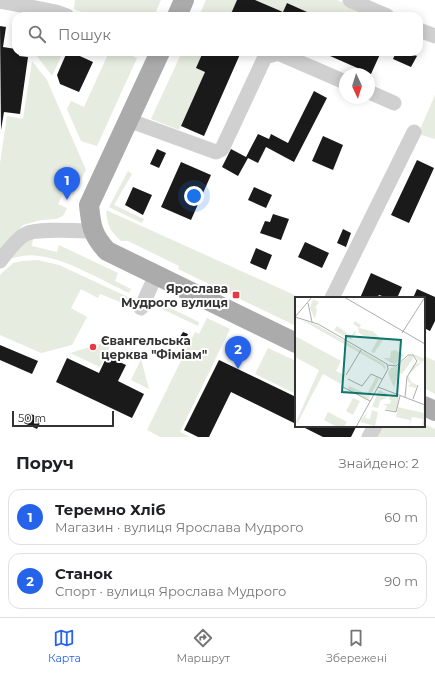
<!DOCTYPE html>
<html lang="uk">
<meta charset="utf-8">
<style>
body{margin:0;font-family:Montserrat,sans-serif;background:#f6f6f6;color:#202124}
.compass{position:absolute;left:339px;top:68px;width:36px;height:36px;border-radius:50%;background:#fff;box-shadow:0 2px 10px #0003;rotate:176deg}
.scale{position:absolute;left:12px;bottom:10px;width:102px;box-sizing:border-box;padding-left:4px;border:2px solid #333;border-top:0;font-size:11px;line-height:14px;white-space:nowrap;color:#333;-webkit-text-stroke:3px #fff;paint-order:stroke}
.you{position:absolute;left:194px;top:196px;width:14px;height:14px;margin:-10px;border:3px solid #fff;border-radius:50%;background:#1a73e8;box-shadow:0 0 0 6px #1a73e833}
.badge{display:grid;place-items:center;width:26px;height:26px;border-radius:50%;background:#2563eb;color:#fff;font-size:13px;font-weight:700}
.pin{position:absolute;translate:-50% -33px;filter:drop-shadow(0 1px 2px #0008)}
.pin::after{content:'';position:absolute;top:21px;width:14px;height:12px;background:inherit;clip-path:polygon(0 0,100% 0,50% 100%)}
.list{margin:0;padding:0;list-style:none}
h2{display:flex;justify-content:space-between;align-items:center;height:52px;margin:0;padding:0 16px;font-size:17px}
h2 small{font-size:13px;font-weight:400;color:#757577}
.list li{display:grid;grid-template-columns:26px 1fr auto;gap:12px;align-items:center;box-sizing:border-box;height:56px;margin:0 8px 8px;padding:0 8px;border:1px solid #e0e0e0;border-radius:12px}
.list b{display:block;font-size:15px;white-space:nowrap}
.list p{margin:0;font-size:13px;white-space:nowrap;color:#757577}
.list em{font-size:13px;font-style:normal;color:#757577}
.icon{flex:none;width:22px;height:22px;fill:none;stroke:currentColor;stroke-width:2;stroke-linecap:round;stroke-linejoin:round}
.map{position:relative;flex:none;width:435px;height:437px;overflow:hidden}
.search{position:absolute;background:#fff;box-shadow:0 2px 10px #0003;left:12px;right:12px;top:12px;height:44px;display:flex;align-items:center;gap:10px;box-sizing:border-box;padding:0 14px;border-radius:12px;color:#757577;font-size:15px}
.sheet{height:180px;background:#fff}
nav{display:flex;justify-content:space-around;align-items:center;box-sizing:border-box;height:56px;border-top:1px solid #e0e0e0;background:#fff;font-size:11px;color:#757577}
nav a{display:grid;justify-items:center;gap:2px}
nav .on{color:#2563eb}
.map>svg:first-child{display:block}
</style>
<div class="map">
<svg width="435" height="437" viewBox="0 0 435 437">
<rect width="100%" height="100%" fill="#fff"/>
<path fill="#e6ecdf" d="M75,0H161L154,16H92L74,9Z
M206,0H237L230,16H199Z
M255,0H337L373,16H316L287,3L283,12Z
M34,52H63L52,76Z
M109,52H123L137,58L97,146L81,141L67,109L71,101L84,107Z
M182,52H214L179,130L151,119Z
M32,61L47,80L86,170L73,195L65,191L58,204L67,208L63,216L56,219L41,220L23,225L0,252V163L7,116L23,119Z
M435,95V139L418,134Z
M128,171L132,174L114,205L144,219L142,223L109,207Z
M106,210L301,298H296V326L178,269L179,266L128,241H121C109,229 108,227 106,210Z
M33,238L32,246L57,252L59,245L118,273L115,281L131,289L129,293C103,281 67,259 39,256C29,254 18,257 8,259L25,242Z
M38,260L59,265L128,297L125,304L100,294L98,298L81,289L71,308L87,317L72,345L41,353L0,335V275L13,263L22,261Z
M160,303L199,322L198,326L158,307Z
M207,318L230,329L180,432L190,437H160L147,430L195,332L199,334Z
M113,340L100,367L70,353Z
M268,348L296,361V394L255,374Z
M424,356L435,361V394L424,388Z
M141,359L149,389L131,380Z
M424,424L435,429V437H377L382,426H424Z"/>
<path fill="#1a1a1a" d="M237,0H255L283,12L287,3L316,16H230Z
M0,26L6,27L3,47L16,49V52H20L19,56L28,57L20,114L4,112L1,130Z
M67,52H71L93,62L79,92L60,84L57,75Z
M203,52H241L204,136L181,126L205,72L196,68Z
M321,52H381L371,74Z
M396,52H408L417,56L411,67L393,59Z
M314,91L327,98L294,162L266,147L258,163L248,158L238,176L222,167L231,149L246,157L258,134L269,139L271,134L288,143Z
M323,136L343,145L333,170L312,161Z
M157,149L166,153L159,168L150,164Z
M417,160L434,168L409,223L391,215Z
M181,162L211,175L191,220L161,207Z
M133,187L152,195L143,215L125,205Z
M254,187L272,195L266,208L248,200Z
M273,214L289,219L281,240L260,233L265,221L270,222Z
M343,229L351,233L346,247L337,243Z
M305,242L329,253L322,268L298,257Z
M256,248L272,255L266,270L250,263Z
M371,273L402,287L398,296L402,298H381L382,296L379,295L377,298H360Z
M417,289L435,297V321L430,331L424,328V298H413Z
M183,332L188,334L184,343L178,340Z
M0,345L38,361L32,374L0,360Z
M107,356L126,365L118,381L144,394L132,418L56,382L67,358L99,373Z
M219,360L296,397V424L231,392L209,437H198L184,430Z
M29,413L42,419L37,429L24,423Z
M301,426H355L356,427L351,437H323Z"/>
<g fill="none" stroke-linecap="round" stroke-linejoin="round">
<path stroke="#d0d0d0" stroke-width="15" d="M350,0L387,16
M0,1L56,12L67,16
M419,30L435,36
M369,92L394,103
M128,120L216,152L222,149L265,57L278,53L345,82
M0,261C6,253 17,238 26,234C37,228 79,231 93,231
M332,298L414,132
M141,308L156,275
M369,437L375,426"/>
<path stroke="#ababab" stroke-width="20" d="M177,16L184,0
M160,52L89,205C91,225 92,235 107,251L296,343
M424,406L435,411"/>
</g>
<g fill="#e63946" stroke="#fff" stroke-width="1.5">
<rect x="232" y="291" width="8" height="8" rx="2"/>
<circle cx="93" cy="347" r="4"/>
</g>
<g text-anchor="middle" dominant-baseline="central" stroke-width="4" stroke-linejoin="round" paint-order="stroke">
<g font-size="12" font-weight="bold" fill="#333" stroke="#fff" text-anchor="end">
<text x="228" y="288">Ярослава<tspan x="228" dy="14">Мудрого вулиця</tspan></text>
<text x="101" y="340" text-anchor="start">Євангельська<tspan x="101" dy="14">церква "Фіміам"</tspan></text>
</g>
</g>
<g transform="translate(295 297)">
<rect width="130" height="130" fill="#fff"/>
<path d="M18,2L24,5L20,11L22,12L20,22L15,11ZM7,23L22,28L89,67L91,71L88,76L90,72L86,68ZM60,24L66,28L64,31L77,34L88,43L79,56L76,55L83,42L75,39L74,42L64,36L63,30L58,27ZM42,29L56,39L61,33V35L56,43L39,33ZM0,39L46,64L41,74L50,78L46,87L28,77L3,125L12,130L1,125L24,73L0,60ZM100,53L109,58L100,68L88,61H95L96,54ZM116,56L130,62L113,78L116,85L122,88L121,91L113,89L116,86L113,85L112,80L118,68L126,65ZM115,58L119,60L107,77L104,76L99,91L93,76L96,71L101,70ZM81,80L84,82L73,103L53,92L54,89L72,97ZM84,93L93,97L92,100L85,104L83,111L77,110ZM96,99L104,100L101,114L91,112L92,109L88,107H95L96,103L93,102ZM58,101L65,104L58,118L51,114ZM128,109H130V130H127L128,122L117,120L114,130L115,123L101,120L103,110L129,116ZM77,113L83,115L80,129L65,125L73,114L70,121L75,122ZM33,115L52,125L49,130H42L29,123Z" fill="#e6ecdf"/>
<path fill="none" stroke="#adadad" stroke-width="1" d="M49,0L130,47M13,6L17,25M0,20L23,27L92,67L93,72L61,130M0,20L17,0M107,36L130,0M93,68L101,69L113,58H118L122,64L112,80L110,100M51,78L66,53M53,82L67,89L76,77L87,82M46,89L75,104M83,90L130,108M118,102L123,88M90,113L101,115L105,99"/>
<path fill="#0f766e" fill-opacity="0.15" stroke="#0f766e" stroke-width="2" d="M51,39L106,43L102,99L47,95Z"/>
<rect width="130" height="130" fill="none" stroke="#333" stroke-width="2"/>
</g>
</svg>
<svg class="compass" viewBox="-18 -18 36 36"><path d="M0-13l5 13h-10z" fill="#e53935"/><path d="M0 13l5-13h-10z" fill="#757577"/></svg>
<div class="scale">50 m</div>
<div class="you"></div>
<div class="pin badge" style="left:67px;top:200px">1</div>
<div class="pin badge" style="left:238px;top:369px">2</div>
<div class="search"><svg class="icon" aria-label="search" viewBox="0 0 24 24"><circle cx="10" cy="10" r="6"/><path d="M15 15l6 6"/></svg>Пошук</div>
</div>
<section class="sheet">
<h2>Поруч<small>Знайдено: 2</small></h2>
<ul class="list">
<li><span class="badge">1</span><div><b>Теремно Хліб</b><p>Магазин · вулиця Ярослава Мудрого</p></div><em>60 m</em></li>
<li><span class="badge">2</span><div><b>Станок</b><p>Спорт · вулиця Ярослава Мудрого</p></div><em>90 m</em></li>
</ul>
</section>
<nav>
<a class="on"><svg class="icon" aria-label="map" viewBox="0 0 24 24"><path d="M3 6l6-2 6 2 6-2v14l-6 2-6-2-6 2zM9 4v14M15 6v14"/></svg>Карта</a>
<a><svg class="icon" aria-label="directions" viewBox="0 0 24 24"><path d="M12 3l9 9-9 9-9-9zM9 14v-3h6M13 9l2 2-2 2"/></svg>Маршрут</a>
<a><svg class="icon" aria-label="saved" viewBox="0 0 24 24"><path d="M7 4h10v16l-5-4-5 4z"/></svg>Збережені</a>
</nav>
